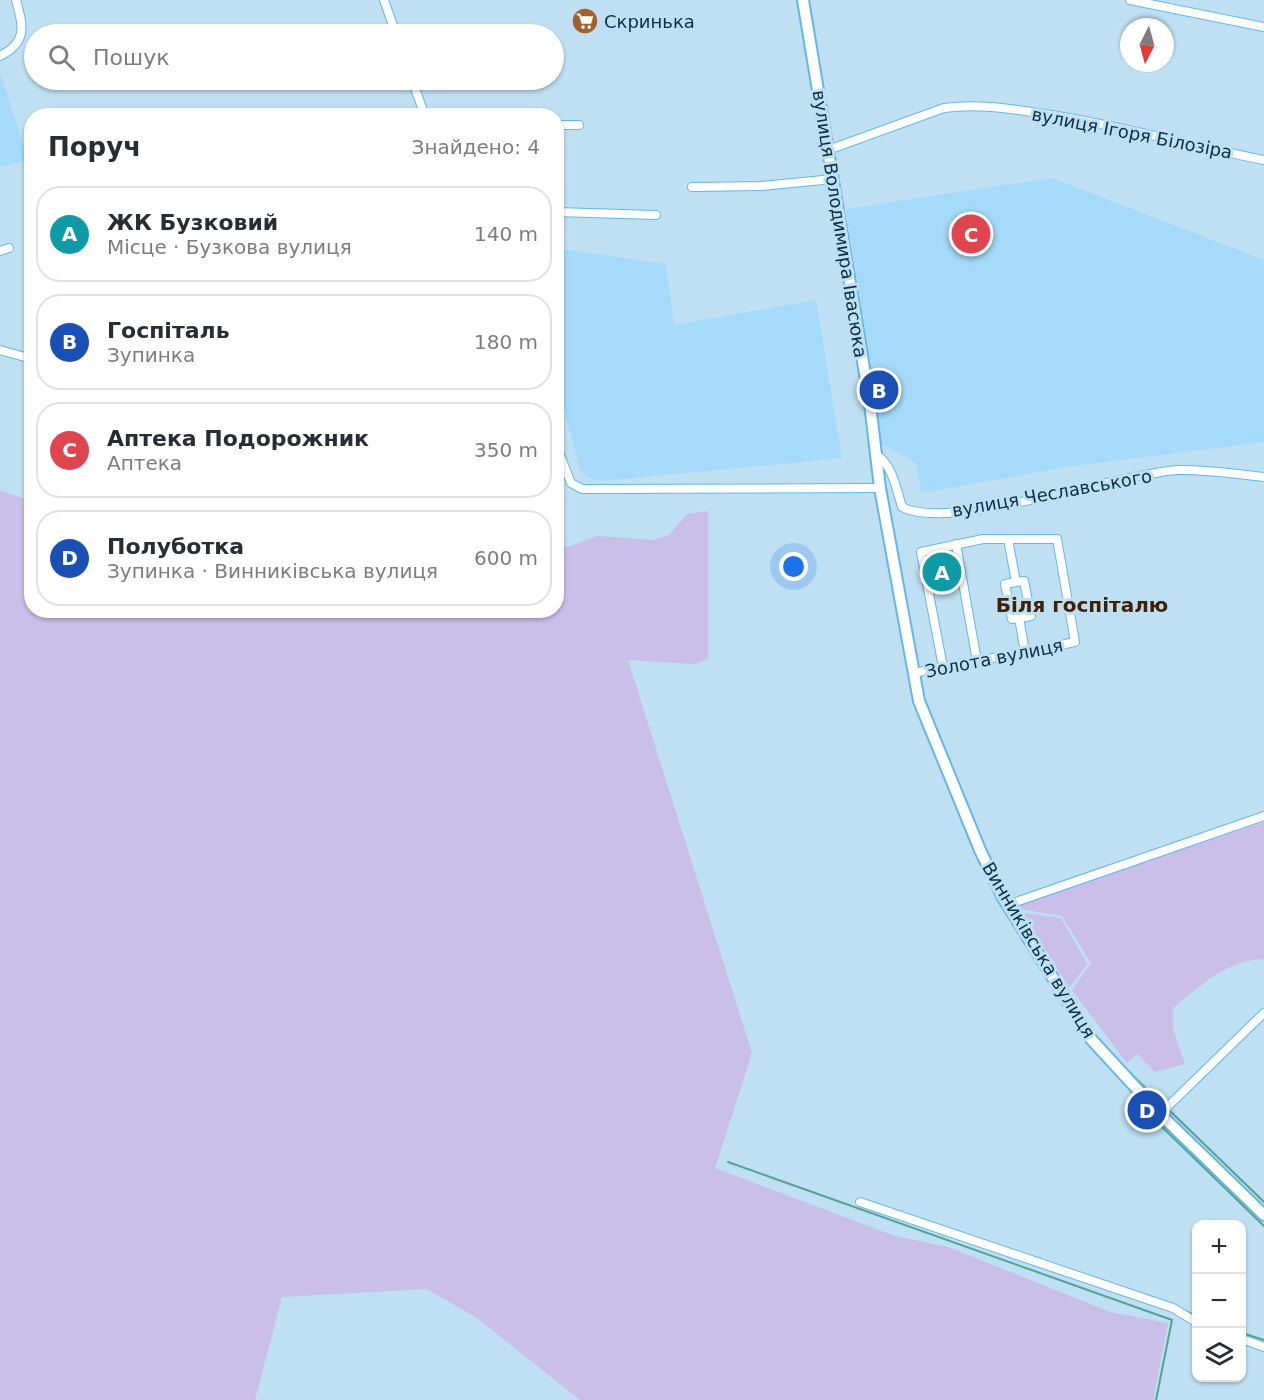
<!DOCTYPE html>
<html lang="uk">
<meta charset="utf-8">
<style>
body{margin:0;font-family:"DejaVu Sans",sans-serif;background:#f7f7f7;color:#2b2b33}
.controls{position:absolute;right:18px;bottom:18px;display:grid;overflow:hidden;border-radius:12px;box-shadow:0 2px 4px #0004}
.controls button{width:54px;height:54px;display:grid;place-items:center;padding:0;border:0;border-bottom:2px solid #e1e1e2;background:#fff;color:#2b2b33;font:30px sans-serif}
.compass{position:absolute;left:1120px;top:18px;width:54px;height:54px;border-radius:50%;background:#fff;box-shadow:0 2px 4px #0004;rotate:186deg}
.you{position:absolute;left:794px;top:567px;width:21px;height:21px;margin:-15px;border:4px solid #fff;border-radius:50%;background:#1a73e8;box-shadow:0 0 0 9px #1a73e833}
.badge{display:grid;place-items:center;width:39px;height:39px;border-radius:50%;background:#111827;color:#fff;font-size:20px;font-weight:700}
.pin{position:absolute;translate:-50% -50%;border:3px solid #fff;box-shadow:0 2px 6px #0006}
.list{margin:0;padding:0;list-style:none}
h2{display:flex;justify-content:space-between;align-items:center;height:78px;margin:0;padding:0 24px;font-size:26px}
h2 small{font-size:20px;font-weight:400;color:#7c7c81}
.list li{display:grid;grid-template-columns:39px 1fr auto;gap:18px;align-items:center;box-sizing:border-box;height:96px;margin:0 12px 12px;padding:0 12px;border:2px solid #e1e1e2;border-radius:24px}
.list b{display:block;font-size:22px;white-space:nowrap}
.list p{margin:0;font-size:20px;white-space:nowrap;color:#7c7c81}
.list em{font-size:20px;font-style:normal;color:#7c7c81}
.icon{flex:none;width:33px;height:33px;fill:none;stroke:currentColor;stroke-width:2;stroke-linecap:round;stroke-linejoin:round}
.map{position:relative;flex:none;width:1264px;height:1400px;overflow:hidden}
.search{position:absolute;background:#fff;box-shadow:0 2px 4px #0004;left:24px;top:24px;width:540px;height:66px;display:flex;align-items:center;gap:15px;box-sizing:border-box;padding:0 21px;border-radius:33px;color:#7c7c81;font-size:22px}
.panel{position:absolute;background:#fff;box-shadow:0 2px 4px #0004;left:24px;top:108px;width:540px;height:510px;border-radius:24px}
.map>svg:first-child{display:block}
</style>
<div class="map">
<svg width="1264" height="1400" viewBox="0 0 1264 1400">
<rect width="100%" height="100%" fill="#bfdff3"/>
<path fill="#a5dafb" d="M0,73L28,159L0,167Z
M1052,178L1264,260V442L1066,467L928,492L921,491L916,463L882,444L846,209Z
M561,249L666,264L674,325L816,300L842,458L601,481L586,477L580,470L557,381L556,250Z"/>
<path fill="#c9bfe8" d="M0,491L31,500L32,610H556L557,544L568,547L597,536L653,540L669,535L687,514L708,511V659L694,664L628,660L752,1053L715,1168L895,1236L948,1247L1110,1312L1168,1323L1153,1400H580L477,1318L427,1289L282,1297L255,1400H0Z
M1264,822V959C1227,960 1201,985 1173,1008V1029L1185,1064L1155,1072L1137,1054L1127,1063L1072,990L1091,963L1062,916L1021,909L1018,903Z
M1022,913L1061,918L1087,964L1069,988Z"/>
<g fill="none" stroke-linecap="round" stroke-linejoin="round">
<path stroke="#50a491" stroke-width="2" d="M1121,1064L1162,1104
M1171,1112L1264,1202
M1158,1123L1264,1226
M728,1162L1172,1320L1156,1400
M1183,1310L1196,1316
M1242,1333L1264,1340"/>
<defs>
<path id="street" d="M384,0L396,34
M1130,0L1264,27
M0,56C28,42 23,26 16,0
M412,80L425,116
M556,125H579
M828,150L944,108C977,103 1012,109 1045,114C1119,125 1191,146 1264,160
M692,187L761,186L833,179
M556,212L656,215
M0,251L9,248
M0,350L32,359
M556,445L571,483L582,489L880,488
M876,454C893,466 896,488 902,507C947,532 1117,474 1177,470C1206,469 1235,474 1264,477
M1008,539L1016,582L1005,584L1012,619L1019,618L1025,652
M956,544L977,661
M1016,582L1024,581L1031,616L1019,618
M913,673C967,663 1021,653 1075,642L1057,539H983L921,552L943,667
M1007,905L1264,816
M1160,1114L1264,1013
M860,1202L1173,1308L1196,1322
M1242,1339L1264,1347"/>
<path id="secondary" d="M803,0L870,404L880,488L919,701L980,850L1002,896L1091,1039L1160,1114L1264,1215"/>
</defs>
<use href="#street" stroke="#62b7e8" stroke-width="10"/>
<use href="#secondary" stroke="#62b7e8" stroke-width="14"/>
<use href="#street" stroke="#fff" stroke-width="8"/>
<use href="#secondary" stroke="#fff" stroke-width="10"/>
</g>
<defs>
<symbol id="supermarket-disc" viewBox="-11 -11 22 22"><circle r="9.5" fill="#a3612d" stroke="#bfdff3"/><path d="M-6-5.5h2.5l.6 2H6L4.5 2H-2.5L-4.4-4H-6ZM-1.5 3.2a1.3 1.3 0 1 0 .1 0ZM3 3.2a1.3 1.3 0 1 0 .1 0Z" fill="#fff"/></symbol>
</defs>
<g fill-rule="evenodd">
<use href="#supermarket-disc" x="570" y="6" width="30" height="30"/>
</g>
<g text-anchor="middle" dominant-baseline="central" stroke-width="6" stroke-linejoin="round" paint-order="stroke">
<g font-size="18" fill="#0a3043" stroke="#bfdff3" text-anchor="start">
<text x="604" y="21">Скринька</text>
</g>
<g font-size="18" fill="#0a3043" stroke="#bfdff3">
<text transform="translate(1132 133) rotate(11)">вулиця Ігоря Білозіра</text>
<text transform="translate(840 224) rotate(81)">вулиця Володимира Івасюка</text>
<text transform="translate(1052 493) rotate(-10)">вулиця Чеславського</text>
<text transform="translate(994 658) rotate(-11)">Золота вулиця</text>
<text transform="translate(1039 950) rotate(59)">Винниківська вулиця</text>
</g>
<g font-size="20" font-weight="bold" fill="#402107" stroke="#bfdff3">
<text x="1082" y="605">Біля госпіталю</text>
</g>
</g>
</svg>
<div class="controls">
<button>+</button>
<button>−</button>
<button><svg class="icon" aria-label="layers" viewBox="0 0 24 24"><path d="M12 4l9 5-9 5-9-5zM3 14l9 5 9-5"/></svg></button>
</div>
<svg class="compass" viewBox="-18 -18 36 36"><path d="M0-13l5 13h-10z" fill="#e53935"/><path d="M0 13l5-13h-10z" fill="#7c7c81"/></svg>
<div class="you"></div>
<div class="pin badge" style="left:942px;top:572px;background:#0f9aa8">A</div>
<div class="pin badge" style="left:879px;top:390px;background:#1a4fb4">B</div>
<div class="pin badge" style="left:971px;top:234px;background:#e0444e">C</div>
<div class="pin badge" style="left:1147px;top:1110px;background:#1a4fb4">D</div>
<div class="search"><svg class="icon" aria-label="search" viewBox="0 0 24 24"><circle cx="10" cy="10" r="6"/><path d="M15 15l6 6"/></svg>Пошук</div>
<section class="panel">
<h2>Поруч<small>Знайдено: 4</small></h2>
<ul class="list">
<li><span class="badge" style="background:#0f9aa8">A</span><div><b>ЖК Бузковий</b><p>Місце · Бузкова вулиця</p></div><em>140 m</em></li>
<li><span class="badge" style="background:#1a4fb4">B</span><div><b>Госпіталь</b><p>Зупинка</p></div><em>180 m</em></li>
<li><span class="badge" style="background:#e0444e">C</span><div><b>Аптека Подорожник</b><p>Аптека</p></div><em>350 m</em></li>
<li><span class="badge" style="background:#1a4fb4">D</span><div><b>Полуботка</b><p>Зупинка · Винниківська вулиця</p></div><em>600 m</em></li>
</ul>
</section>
</div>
